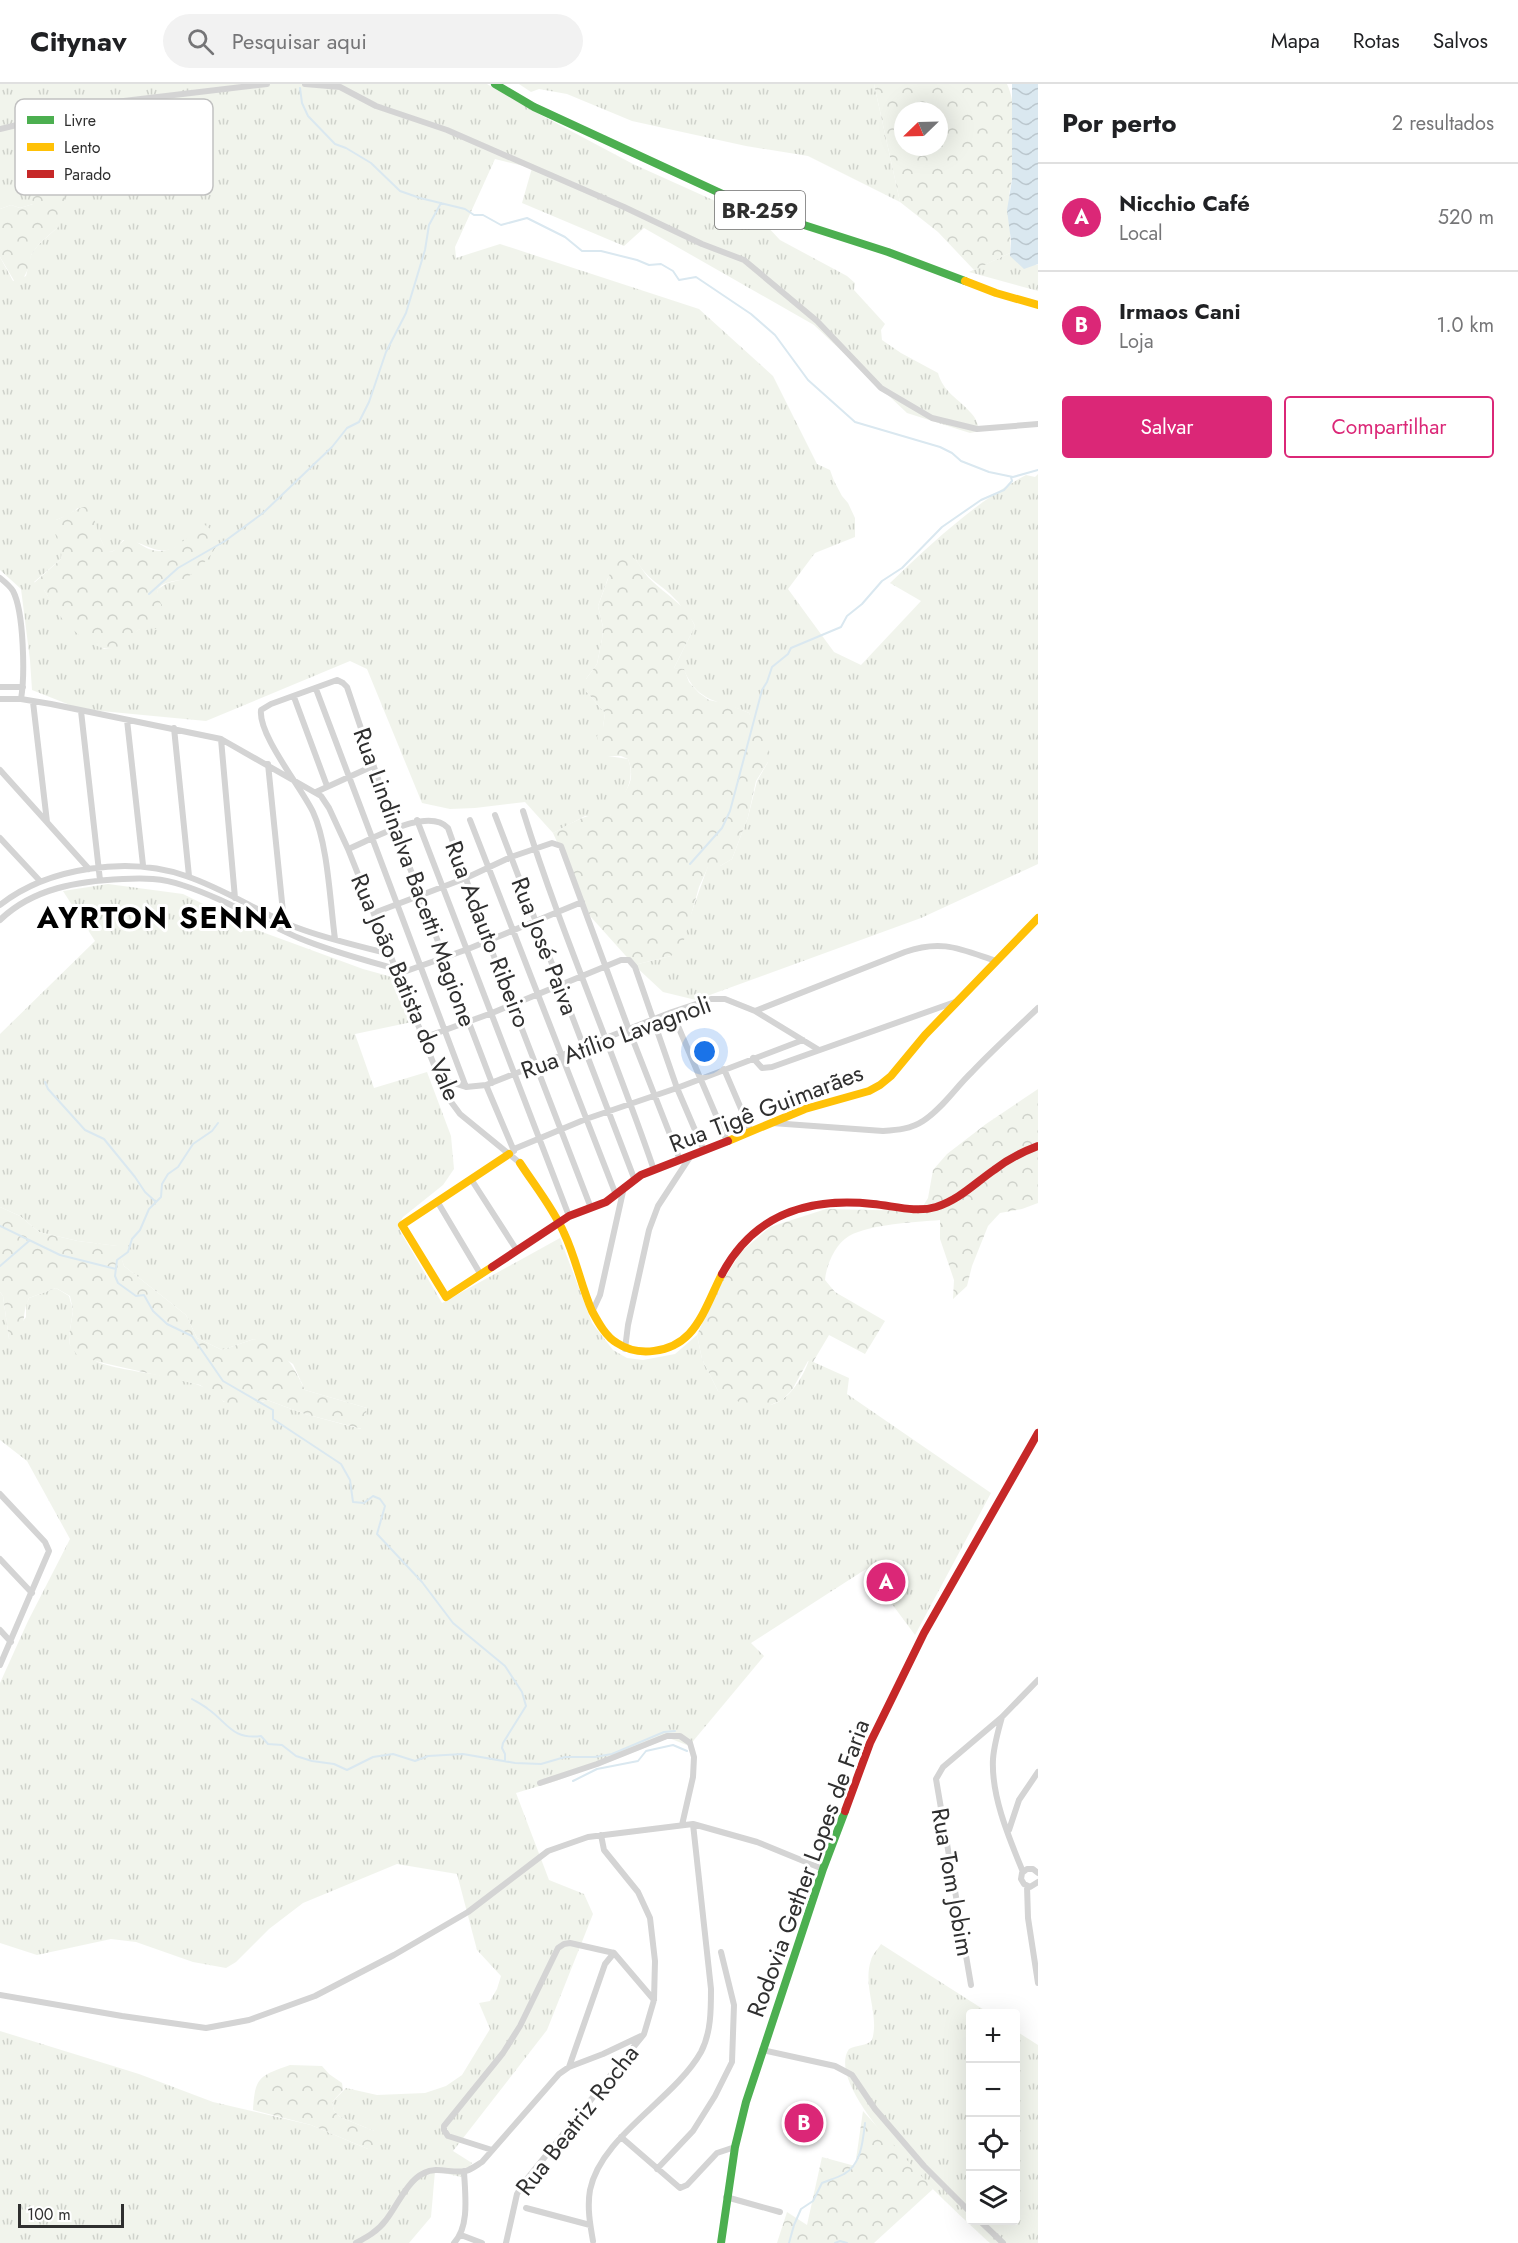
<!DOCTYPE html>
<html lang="pt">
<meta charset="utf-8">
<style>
body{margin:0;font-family:Jost,sans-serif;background:#f2f2f2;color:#202124}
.controls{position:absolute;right:18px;bottom:18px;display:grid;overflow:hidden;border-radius:6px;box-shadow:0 6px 24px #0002}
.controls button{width:54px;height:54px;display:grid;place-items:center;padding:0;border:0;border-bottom:2px solid #e0e0e0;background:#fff;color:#202124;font:30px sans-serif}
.compass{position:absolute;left:894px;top:18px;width:54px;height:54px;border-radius:50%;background:#fff;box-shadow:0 6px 24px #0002;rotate:247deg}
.scale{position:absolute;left:18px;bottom:15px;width:106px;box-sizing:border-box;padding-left:6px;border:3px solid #2f2f2f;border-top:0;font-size:16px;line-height:21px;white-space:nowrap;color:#2f2f2f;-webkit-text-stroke:4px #fff;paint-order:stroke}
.you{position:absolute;left:705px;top:968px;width:21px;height:21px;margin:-15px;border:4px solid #fff;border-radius:50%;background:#1a73e8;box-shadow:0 0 0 9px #1a73e833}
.badge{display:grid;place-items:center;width:39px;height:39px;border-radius:50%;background:#db2777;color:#fff;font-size:20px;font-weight:700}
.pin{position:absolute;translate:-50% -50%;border:3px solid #fff;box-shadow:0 2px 6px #0006}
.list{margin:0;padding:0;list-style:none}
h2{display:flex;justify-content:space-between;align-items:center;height:78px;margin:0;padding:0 24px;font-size:26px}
h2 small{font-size:20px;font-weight:400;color:#757577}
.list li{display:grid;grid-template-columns:39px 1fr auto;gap:18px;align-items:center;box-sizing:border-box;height:108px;padding:0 24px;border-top:2px solid #e0e0e0}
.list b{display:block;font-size:22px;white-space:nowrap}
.list p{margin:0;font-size:20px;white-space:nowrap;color:#757577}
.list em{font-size:20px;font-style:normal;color:#757577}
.actions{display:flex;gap:12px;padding:18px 24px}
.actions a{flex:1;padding:14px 0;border:2px solid #db2777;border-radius:6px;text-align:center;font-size:21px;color:#db2777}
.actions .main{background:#db2777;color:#fff}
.icon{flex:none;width:33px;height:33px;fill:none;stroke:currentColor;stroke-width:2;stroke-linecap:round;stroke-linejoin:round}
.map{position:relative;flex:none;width:1038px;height:2159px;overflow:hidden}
header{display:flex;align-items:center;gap:36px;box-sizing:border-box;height:84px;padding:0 30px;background:#fff;border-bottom:2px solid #e0e0e0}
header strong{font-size:28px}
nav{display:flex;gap:33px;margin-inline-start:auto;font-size:21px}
.search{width:420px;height:54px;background:#f2f2f2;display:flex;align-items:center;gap:15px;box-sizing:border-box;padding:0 21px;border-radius:33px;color:#757577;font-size:22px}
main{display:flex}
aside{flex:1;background:#fff}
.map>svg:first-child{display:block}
</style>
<header>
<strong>Citynav</strong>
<div class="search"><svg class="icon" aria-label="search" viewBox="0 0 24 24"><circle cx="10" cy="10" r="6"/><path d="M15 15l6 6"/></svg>Pesquisar aqui</div>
<nav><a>Mapa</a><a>Rotas</a><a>Salvos</a></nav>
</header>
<main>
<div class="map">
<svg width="1038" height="2159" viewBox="0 0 1038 2159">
<defs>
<pattern id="grass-tufts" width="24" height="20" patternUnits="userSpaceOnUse" patternTransform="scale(1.5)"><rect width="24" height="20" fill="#f1f4ec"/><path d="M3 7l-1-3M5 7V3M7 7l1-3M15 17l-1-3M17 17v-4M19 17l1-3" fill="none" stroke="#cfd2cb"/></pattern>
<pattern id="forest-crowns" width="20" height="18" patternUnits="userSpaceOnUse" patternTransform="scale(1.5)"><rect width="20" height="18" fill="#f1f4ec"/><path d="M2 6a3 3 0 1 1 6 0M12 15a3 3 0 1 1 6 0" fill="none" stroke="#cfd2cb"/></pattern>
<pattern id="water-waves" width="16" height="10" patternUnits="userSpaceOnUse" patternTransform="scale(1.5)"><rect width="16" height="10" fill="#dae8f0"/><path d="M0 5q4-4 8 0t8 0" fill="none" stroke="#bbc7ce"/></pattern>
</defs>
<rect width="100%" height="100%" fill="#fff"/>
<path fill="url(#grass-tufts)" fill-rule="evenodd" d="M0,0H487L539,30L633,80L764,139L780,156L847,192L855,199L854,206L885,240L881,246L882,256L901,269L938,289C943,308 959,315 971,329C976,334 978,341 980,347L970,349L907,329L814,241L644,144L624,162L522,119L532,84L495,75L455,163L456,174L500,160L699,225L773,292L817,380L830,386L834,397L842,412L848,419L855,434V453L815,469L788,505L834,568L861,581L921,517L890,499C932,459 975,418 1026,391L1035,393L1038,390V780L921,834L696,916L663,908L634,881L671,872L691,830L708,782H720L732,775L748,733L757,697L768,678L749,629C720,616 698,620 684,586L674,584L695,542C692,535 689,533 684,527C681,524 680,519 676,516C661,499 650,499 636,476L608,494L598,522L603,543L602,555L597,580L586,595V607L605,629L603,643L608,672L628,675C637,698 622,714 610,732H585L553,749L525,718L475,724L450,725L422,719L367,585L350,577L206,637L80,625L32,606L30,576L21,505L0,486V173L13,197L26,192L31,171L38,161L58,143L60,105L58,99L30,105L33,113V120L20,124L11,121L0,125ZM78,424L100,454L106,466L111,468L117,465L123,456C150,457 160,481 189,453L184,495L167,499L158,505L149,544L143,543C127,552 126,564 104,565L62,534L44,506L34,498L61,475L62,470L56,436L68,431Z
M519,0H874L900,118L808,72L746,62L632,37L567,10L539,5L531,8Z
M1010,169V172L1037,181L1038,180V207L969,188Z
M108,800L183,810L254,845L363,885L392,893L412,938L355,950L374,1004L427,988L451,1052L454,1085L443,1101L403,1133L400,1138V1147L442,1219L560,1154L592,1239L613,1266L627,1274L643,1276L675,1270L697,1251L702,1275L718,1307C728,1310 761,1322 769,1321C789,1318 803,1293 809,1276L849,1294L847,1310L991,1409L915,1551L866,1485L751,1559L764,1572L689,1662L669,1654L556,1697L516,1709L549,1796L584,1810L593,1830L547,1946L453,2067L472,2079L461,2093L435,2087L431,2133L409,2159H0V1947L139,1990L213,2018L311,2041L368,2065L374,2047L340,2033L334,2027L332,2018L346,2004L377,2011L425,2009L446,2002L462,1991L490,1945L479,1919L490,1917L497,1905L501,1892L477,1866L457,1790L397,1780L303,1819L269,1845L236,1878L226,1884L193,1878L136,1858L111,1855L37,1871L0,1859V1599L28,1537L70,1455L27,1377L0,1356V1208L3,1212L9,1255L26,1233V1220L29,1214L56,1204L69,1212L73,1227L69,1252L70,1261C79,1267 88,1274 98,1278C129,1291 205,1290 224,1318H262L267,1316L305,1330L361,1345L367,1324L305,1306L293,1280L254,1255L222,1266L197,1254L186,1231L124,1182L117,1162L78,1157L39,1148L20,1132L0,1123V950L95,857L63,807Z
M881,1860L989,1929L970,1930V2136H1016V1947L1038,1961V2159H990C960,2131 820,2007 849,1965C856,1961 867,1962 872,1956C880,1930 862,1903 871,1876C872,1871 878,1865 881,1860Z"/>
<path fill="url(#forest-crowns)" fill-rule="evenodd" d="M874,0H1007C1019,25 1013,67 1012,96C1005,121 1012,144 1010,169L974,186L938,148L900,118ZM903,27H939V63H903Z
M46,88C60,94 63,113 68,126L58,143L39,160L31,171L30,181L21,199L16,200L0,173V125L11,121L20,124L33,120L29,97Z
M89,422C96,434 99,463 111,468C119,465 120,457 128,454C136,456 141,462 149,465C172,473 188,454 201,438L213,447L216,463C209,474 198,487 186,494C178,498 165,496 159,504C155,510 159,516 162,521L156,545C129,542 142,550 126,560C102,575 77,551 62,534C54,525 50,515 44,506L36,505L34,499L61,475C64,462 49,448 56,436C68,431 76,424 89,422Z
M623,470C638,470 640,486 650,495C666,511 686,521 695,542L674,584L684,585L689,598L699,609L709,616L728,620L749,629L770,669L768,678L756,697L748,733L732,775L720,782L708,783L699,803L682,863L671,872L634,881L590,832L553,749C571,740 589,726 610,732C618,710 639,704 628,675L621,672H608L599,664L597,652L603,643L605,629L586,607V595L597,580L602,555L603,543L598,522L612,484Z
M1038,1005V1119L1022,1125L1000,1129L988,1142L972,1182L967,1202L953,1215L954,1196L940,1155V1136C915,1138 871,1140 849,1152C835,1160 826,1182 825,1196L835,1208L885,1237L865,1270L829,1251L813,1278L808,1277L792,1306L782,1316L768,1322H747L718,1307L702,1275L697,1251L717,1206L741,1168L770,1143L826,1125L920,1127L928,1114L933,1086L947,1070L986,1040Z
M0,1123L20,1132L39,1148L78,1157L118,1162L124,1182L186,1231L197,1254L222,1266L254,1255C285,1267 291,1277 305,1306L367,1324L362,1345L305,1330L267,1316L255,1320L232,1323L200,1301L99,1278L77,1271L70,1261L69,1252L73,1227L70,1212L56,1204L29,1214C20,1231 30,1243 9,1255L3,1212L0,1208Z
M290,1981L322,1982L329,1990L342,1999L343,2006L332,2018L334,2027L340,2033L374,2047L378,2054L377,2062L368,2065L311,2041L253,2026C255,1993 259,1992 290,1981Z
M863,2027L933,2105L874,2159H777L787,2128L807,2141L822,2073L855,2082Z"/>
<path fill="url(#water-waves)" d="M1012,0H1038V180L1024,185L1010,172L1011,157L1007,126L1012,96Z"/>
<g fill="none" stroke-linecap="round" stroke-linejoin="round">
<path stroke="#dae8f0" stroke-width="2" d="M300,4L302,19L308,32L335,60L346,64L371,79L400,107L420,114L465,125L474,131H483L501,141L527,134L565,153L582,167H601L637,176L649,181L661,180L673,187L679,196L696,193L751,230L775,251L808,296L855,338L940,363L952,369L961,377L989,388L1013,393L1038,386
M149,510L178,484L225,457L263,429L332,363L347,344L359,338L369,318L386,268L406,229L425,166L429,141L441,119
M690,780L722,744L730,727L762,606L767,598L772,583L788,570L791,564L841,543L847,532L862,520L882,497L902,484L942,443L981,416L1004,406L1012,397L1011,393
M45,998L48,1005L85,1046L104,1055L135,1093L145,1108L156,1118
M218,1039L212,1047L193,1060L178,1083L168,1090L162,1100L161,1113L149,1125L140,1146L132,1155L128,1168L117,1176L115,1192L118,1199L136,1212L144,1211L153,1227L167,1240L192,1252L223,1297L273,1326V1335L341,1380L350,1396L353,1418L364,1419L373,1412L380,1415L385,1422L377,1450L422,1498L453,1539L505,1582L522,1608L526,1622L503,1659L502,1664L505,1670V1676
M0,1142L60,1171L116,1185
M0,1182L29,1157
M192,1615C197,1618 203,1621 208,1625C228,1639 232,1656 261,1652L268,1660L282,1661L296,1672L312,1677L334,1680L347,1686L373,1673L393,1670L415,1677L428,1672L463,1670L515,1679L541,1680L565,1673H595L612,1670L664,1648L675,1647
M573,1697L597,1685L638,1677L646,1667L673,1661L687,1667
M789,2159L794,2141L801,2125L813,2117L822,2099C829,2096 837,2094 844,2090C861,2081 863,2057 865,2039
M835,2159L840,2157L847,2159"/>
<path stroke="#d4d4d4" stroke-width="6" d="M305,0L340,3L376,22L447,46L624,123L702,160L744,176L817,237L881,304L932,334L977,345L1038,340
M0,45L107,19L267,0
M0,494C5,498 10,502 13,507C24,528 25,592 21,615
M0,603H23
M316,605L466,1003
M294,613L327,702
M0,615H21L51,620L221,655L321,712L329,724L348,765L446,1011L460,1030L520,1079
M33,618L47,738
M81,627L100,796
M127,636L143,781
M174,644L189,792
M221,655L235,814
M268,680L284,838
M0,686L89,785
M316,708L373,682
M523,727C561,849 613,966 654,1086
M495,731L634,1094
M417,736L569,1132
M470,736L616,1111
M0,754L40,797
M348,765C371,756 428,722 448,744L488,857L591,1124
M0,821C48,783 129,772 186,792C225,805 260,829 298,844C327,855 359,862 390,870
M374,829L466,794L511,773L552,759L561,762L629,946L680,1076
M0,836C33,804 79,797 123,795C144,794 162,794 182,801C223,814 260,837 299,854C330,867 364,876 396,885
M335,855C330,818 328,760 313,728C301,703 258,651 261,626L271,620L337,596L343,599L347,603L395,745L492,999
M398,890L468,865L582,818
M755,927L905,868C942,855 960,865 996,877
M672,928L727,1057
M423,954L492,929L621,876H629L635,883L677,1004L704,1067
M753,974L762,984L772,983L955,918
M724,985L751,1048
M438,994L466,1003L486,1001L672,928L711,915H725L755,927L819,966
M486,1001L514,1067
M772,1039L883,1047C897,1046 911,1045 923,1037C942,1025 956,1003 972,988C993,966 1016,945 1038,924
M514,1065L586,1035L677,1004L803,956
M471,1095L516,1165
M437,1117L481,1191
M593,1226L600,1211L624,1103
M625,1265L628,1241L649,1146L658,1122L690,1073
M0,1410L45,1458L49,1467L0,1581
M0,1475L32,1509
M0,1546L11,1558
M1002,1633C998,1647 994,1661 993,1675C991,1712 1009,1754 1023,1788
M540,1699L597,1680L667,1652H680L690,1659L694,1673L693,1693L682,1741
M1009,1746L1019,1716L1038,1688
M1038,1789L1033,1785H1027L1022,1789L1021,1795L1024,1800L1030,1803L1038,1798
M1027,1802L1028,1834L1038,1899
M971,1901L936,1695L943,1683L1002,1633L1038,1596
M0,1911L122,1932L206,1944L249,1936L315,1912L394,1871L468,1828L548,1767L588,1753L693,1740L757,1758L823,1785
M762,1966L835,1982L852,1991L875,2025L924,2082L970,2128
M569,1983L605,1880L614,1869
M621,2053L680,2104L687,2101L717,2069L735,2063
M492,2066L448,2052L444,2046V2042L503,1969L520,1942L558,1864L564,1860L570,1859L614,1869L654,1916
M657,2085L693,2047L715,2012L732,1978L734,1921L721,1868
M726,2113L780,2128
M526,2124L590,2141
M979,2136L1003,2159
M461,2151L482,2159
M593,2157C590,2140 587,2123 590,2106C601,2052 674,2016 701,1968C711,1949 711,1926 711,1905L693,1740
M356,2159C367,2153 378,2147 386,2136C397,2122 407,2097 424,2089C437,2082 452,2090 466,2087C472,2085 477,2081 482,2078L559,1990L569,1983L603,1970L641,1952
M454,2159C470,2142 465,2110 464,2087
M506,2159L517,2110L523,2100L644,1950L654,1916L655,1877L650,1834L638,1808L604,1766L601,1751"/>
<path stroke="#4caf50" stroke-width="8" d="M495,0L534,23L733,115L776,132L888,168L965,197
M721,2159L735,2063L746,2018L823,1785L845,1727"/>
<path stroke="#ffc107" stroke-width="8" d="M965,197L996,209L1038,221
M728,1057L805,1025L869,1007L880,1001L891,992L925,951L1038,834
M520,1079C535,1102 553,1124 564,1149C576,1174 581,1202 592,1227C598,1238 606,1253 617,1259C638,1273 671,1269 689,1250C704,1234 712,1209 722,1190
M492,1183L446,1213L402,1141L509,1070"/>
<path stroke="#c62828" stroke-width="8" d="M492,1183L569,1132L606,1118L641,1091L728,1057
M722,1190C754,1130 808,1113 873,1120C894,1122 916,1129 936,1123C959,1116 975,1099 994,1086C1007,1076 1022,1068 1038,1062
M845,1727L870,1659L924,1549L1038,1349"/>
</g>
<g text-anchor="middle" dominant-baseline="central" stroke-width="6" stroke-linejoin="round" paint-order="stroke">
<rect fill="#fff" stroke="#6d6d6d" stroke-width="1.5" x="715" y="107" width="90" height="38" rx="4.5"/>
<g font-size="22" font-weight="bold" fill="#2f2f2f">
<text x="760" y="126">BR-259</text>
</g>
<g font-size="24" fill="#2f2f2f" stroke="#fff">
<text transform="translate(415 793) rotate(70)">Rua Lindinalva Bacetti Magione</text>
<text transform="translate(488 850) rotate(69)">Rua Adauto Ribeiro</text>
<text transform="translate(545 862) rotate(69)">Rua José Paiva</text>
<text transform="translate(406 903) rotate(67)">Rua João Batista do Vale</text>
<text transform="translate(616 953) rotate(-20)">Rua Atílio Lavagnoli</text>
<text transform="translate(766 1024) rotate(-21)">Rua Tigê Guimarães</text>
<text transform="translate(808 1784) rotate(-70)">Rodovia Gether Lopes de Faria</text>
<text transform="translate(953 1798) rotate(80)">Rua Tom Jobim</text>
<text transform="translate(577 2036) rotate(-52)">Rua Beatriz Rocha</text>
</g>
<g font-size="30" font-weight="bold" letter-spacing="1.5" fill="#000" stroke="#fff">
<text x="165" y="833">AYRTON SENNA</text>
</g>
</g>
<rect x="15" y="15" width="198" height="96" rx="9" fill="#fff" stroke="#c1c1c1" stroke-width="1.5"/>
<rect x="27" y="32" width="27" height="8" fill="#4caf50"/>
<rect x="27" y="59" width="27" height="8" fill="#ffc107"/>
<rect x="27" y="86" width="27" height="8" fill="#c62828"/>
<g font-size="16" fill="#2f2f2f">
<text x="64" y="42">Livre</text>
<text x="64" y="69">Lento</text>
<text x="64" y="96">Parado</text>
</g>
</svg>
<div class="controls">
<button>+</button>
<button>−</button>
<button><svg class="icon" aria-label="locate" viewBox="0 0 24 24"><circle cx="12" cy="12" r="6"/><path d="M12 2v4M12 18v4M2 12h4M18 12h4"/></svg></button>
<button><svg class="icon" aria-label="layers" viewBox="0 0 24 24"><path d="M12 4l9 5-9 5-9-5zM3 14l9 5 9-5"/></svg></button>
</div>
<svg class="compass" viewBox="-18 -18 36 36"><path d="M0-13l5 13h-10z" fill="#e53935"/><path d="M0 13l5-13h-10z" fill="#757577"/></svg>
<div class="scale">100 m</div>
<div class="you"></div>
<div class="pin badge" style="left:886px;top:1498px">A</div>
<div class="pin badge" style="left:804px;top:2039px">B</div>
</div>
<aside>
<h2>Por perto<small>2 resultados</small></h2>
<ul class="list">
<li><span class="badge">A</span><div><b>Nicchio Café</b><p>Local</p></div><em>520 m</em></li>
<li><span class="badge">B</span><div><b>Irmaos Cani</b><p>Loja</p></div><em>1.0 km</em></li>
</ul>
<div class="actions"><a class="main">Salvar</a><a>Compartilhar</a></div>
</aside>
</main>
